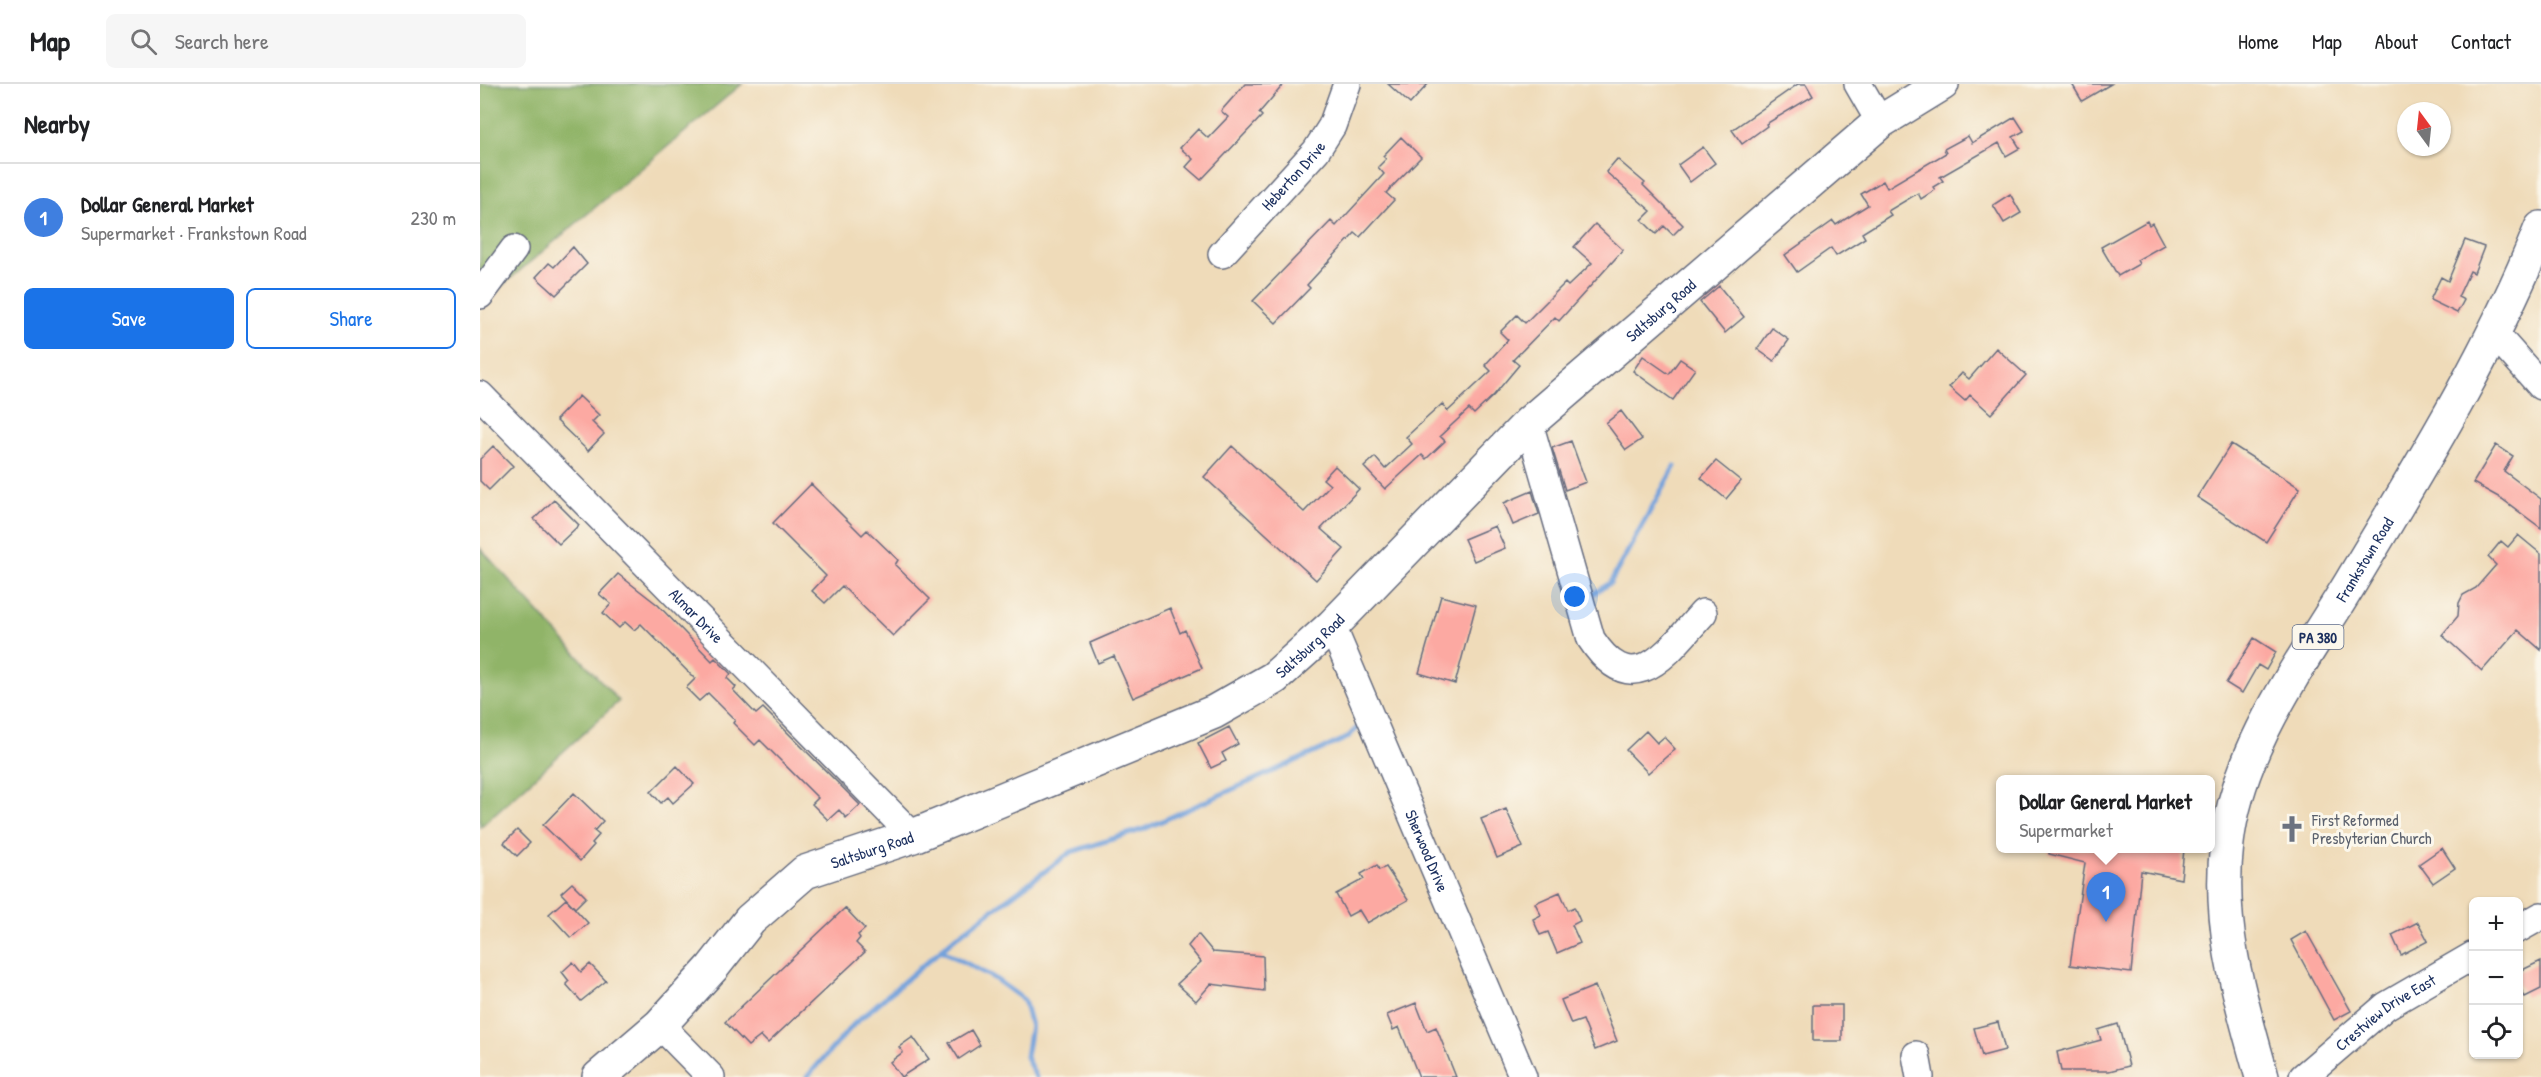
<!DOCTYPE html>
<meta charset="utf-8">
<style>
body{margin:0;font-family:"Patrick Hand",sans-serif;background:#f6f6f6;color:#202124}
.controls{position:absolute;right:18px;bottom:18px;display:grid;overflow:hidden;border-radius:9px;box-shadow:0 2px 4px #0004}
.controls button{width:54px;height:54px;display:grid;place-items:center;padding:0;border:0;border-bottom:2px solid #e0e0e0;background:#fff;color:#202124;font:30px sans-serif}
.compass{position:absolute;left:1917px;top:18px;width:54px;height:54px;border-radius:50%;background:#fff;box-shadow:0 2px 4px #0004;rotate:345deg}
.you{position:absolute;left:1095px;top:513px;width:21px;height:21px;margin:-15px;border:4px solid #fff;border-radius:50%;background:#1a73e8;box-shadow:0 0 0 9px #1a73e833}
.badge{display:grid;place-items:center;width:39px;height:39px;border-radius:50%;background:#1a73e8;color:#fff;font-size:20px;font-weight:700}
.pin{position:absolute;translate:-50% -50px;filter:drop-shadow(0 2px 3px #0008)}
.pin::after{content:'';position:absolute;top:32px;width:21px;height:18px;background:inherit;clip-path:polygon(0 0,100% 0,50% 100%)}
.popup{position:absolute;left:1516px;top:691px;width:219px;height:78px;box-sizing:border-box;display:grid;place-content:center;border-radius:9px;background:#fff;filter:drop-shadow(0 2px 4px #0005);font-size:20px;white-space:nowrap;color:#757577}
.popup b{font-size:22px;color:#202124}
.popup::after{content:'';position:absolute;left:50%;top:100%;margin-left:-12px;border:12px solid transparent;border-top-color:#fff}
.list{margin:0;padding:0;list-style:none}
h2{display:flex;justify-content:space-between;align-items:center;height:78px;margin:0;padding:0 24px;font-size:26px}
h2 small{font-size:20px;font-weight:400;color:#757577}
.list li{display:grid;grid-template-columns:39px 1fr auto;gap:18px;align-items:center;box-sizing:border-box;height:108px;padding:0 24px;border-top:2px solid #e0e0e0}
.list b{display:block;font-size:22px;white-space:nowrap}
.list p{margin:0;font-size:20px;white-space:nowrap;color:#757577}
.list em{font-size:20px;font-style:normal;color:#757577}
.actions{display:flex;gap:12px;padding:18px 24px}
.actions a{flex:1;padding:14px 0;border:2px solid #1a73e8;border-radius:9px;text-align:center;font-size:21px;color:#1a73e8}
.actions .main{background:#1a73e8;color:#fff}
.icon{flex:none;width:33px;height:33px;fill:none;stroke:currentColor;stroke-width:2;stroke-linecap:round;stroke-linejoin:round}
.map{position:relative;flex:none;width:2061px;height:993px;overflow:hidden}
header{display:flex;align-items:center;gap:36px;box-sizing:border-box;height:84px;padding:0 30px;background:#fff;border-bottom:2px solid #e0e0e0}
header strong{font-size:28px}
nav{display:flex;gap:33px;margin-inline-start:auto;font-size:21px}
.search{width:420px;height:54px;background:#f6f6f6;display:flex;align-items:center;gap:15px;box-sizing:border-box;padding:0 21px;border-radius:9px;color:#757577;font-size:22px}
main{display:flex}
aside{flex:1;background:#fff}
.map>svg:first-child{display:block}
</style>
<header>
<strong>Map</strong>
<div class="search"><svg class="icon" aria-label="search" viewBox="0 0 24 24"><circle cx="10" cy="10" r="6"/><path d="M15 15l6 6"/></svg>Search here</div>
<nav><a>Home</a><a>Map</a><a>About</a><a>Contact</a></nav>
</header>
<main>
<aside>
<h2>Nearby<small></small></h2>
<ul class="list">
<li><span class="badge" style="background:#3f7fe0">1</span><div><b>Dollar General Market</b><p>Supermarket · Frankstown Road</p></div><em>230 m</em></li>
</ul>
<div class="actions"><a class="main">Save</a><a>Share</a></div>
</aside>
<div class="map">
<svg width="2061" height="993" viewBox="0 0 2061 993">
<rect width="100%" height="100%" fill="#fbf7ec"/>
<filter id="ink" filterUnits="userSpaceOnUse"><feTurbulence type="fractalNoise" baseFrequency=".0167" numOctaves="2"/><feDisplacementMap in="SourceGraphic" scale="12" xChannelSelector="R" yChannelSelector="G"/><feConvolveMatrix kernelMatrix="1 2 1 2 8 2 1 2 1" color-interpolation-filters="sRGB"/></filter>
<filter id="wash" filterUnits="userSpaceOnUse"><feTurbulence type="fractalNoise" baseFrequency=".008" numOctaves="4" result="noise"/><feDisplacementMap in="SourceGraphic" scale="24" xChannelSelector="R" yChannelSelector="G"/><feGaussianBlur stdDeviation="1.35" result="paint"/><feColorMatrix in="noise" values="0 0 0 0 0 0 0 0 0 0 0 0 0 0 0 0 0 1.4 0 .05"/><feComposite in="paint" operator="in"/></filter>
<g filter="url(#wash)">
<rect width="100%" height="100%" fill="#efdbb9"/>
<path fill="#90b468" stroke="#567263" stroke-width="1.5" d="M0,0H262L0,220Z
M0,464L139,617L0,743Z"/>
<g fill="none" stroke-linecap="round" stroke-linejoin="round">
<path stroke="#72a1db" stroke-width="5" d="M1113,510L1130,499L1195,382
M461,866L514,894L544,916L551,942L546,973L556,993
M327,993L374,940L476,853L591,768L664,745L867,654L883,638"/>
</g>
<g id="blocks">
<path fill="#fca9a2" d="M765,0H804L779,29L782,32L721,96L706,83L713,75L700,64L718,45L728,54L748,33L741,27Z
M908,0H948L930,20Z
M1318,0H1326L1333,12L1286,40L1287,42L1262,60L1252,46Z
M1592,0H1631L1602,17Z
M1535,33L1544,47L1533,53L1540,64L1526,72L1519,59L1460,93L1463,97L1453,103L1455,106L1441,115L1438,109L1408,127L1411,131L1382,149L1385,154L1356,172L1351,164L1317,188L1305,171L1353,137L1356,141L1388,121L1381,110L1403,97L1407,104L1466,69L1464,65L1488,52L1492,59Z
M921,53L941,73L906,109L914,116L880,153L875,149L827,201L830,204L796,239L773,217L851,137L856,142L904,90L898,83L906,75L903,72Z
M1223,63L1235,79L1210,98L1198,81Z
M1137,75L1165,99L1163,101L1203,141L1193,151L1184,142L1176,150L1162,136L1171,127L1126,88Z
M1530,110L1541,129L1524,139L1513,121Z
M1667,137L1669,141L1672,139L1684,161L1657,176L1659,180L1638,192L1621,163Z
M1115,140L1143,166L1079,237L1075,233L1033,276L1039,281L1014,311L994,330L989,325L960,352L965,357L946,375L942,371L905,405L884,383L895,373L905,385L932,360L926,353L962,320L968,327L1011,287L1005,281L1028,256L1020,248L1037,231L1045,239L1085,199L1088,202L1112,179L1094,163Z
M1985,156L2004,163L1994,189L1990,187L1978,213L1984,216L1977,229L1950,216L1961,193L1968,197Z
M93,163L107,180L76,211L56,193L69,179L74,183Z
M1239,202L1264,233L1245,249L1220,218Z
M1292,244L1309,256L1294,277L1277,265Z
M1516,264L1546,291L1511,330L1490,311L1485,317L1469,303L1482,289L1489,295Z
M1163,272L1189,290L1200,275L1215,285L1193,316L1153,287Z
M99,312L119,331L112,338L124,350L108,367L76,336Z
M1141,327L1162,355L1146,366L1126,339Z
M1091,357L1106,398L1085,406L1072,364Z
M1751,360L1820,404L1786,458L1717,413Z
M2016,361L2033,372L2024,387L2061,415V444L2022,415L1993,399Z
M13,362L33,382L9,406L0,397V375Z
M752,362L824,428L850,401L843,395L855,382L879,405L841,445L864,465L836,496L724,393Z
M1236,377L1261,397L1246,415L1221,394Z
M331,400L382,451L387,446L418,476L415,481L450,515L413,552L362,502L345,519L332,507L346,492L293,439Z
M1052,407L1059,430L1033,441L1024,419Z
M74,416L99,441L79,460L54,435Z
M1015,442L1025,464L994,477L984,455Z
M2038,451L2061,470V566L2038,546L2002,587L1962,551L1978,532L1979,519L1983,511L1996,504L2016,481L2008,473L2021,457L2028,463Z
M138,490L178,521L232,577L235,574L251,590L247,594L256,603L253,606L276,630L283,624L380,721L366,734L359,726L348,736L332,720L338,714L280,656L275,661L253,639L255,636L228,609L219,617L206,604L215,595L161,540L154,546L145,538L139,544L123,529L131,520L119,510Z
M961,512L996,521L975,600L939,589Z
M690,524L700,549L705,546L722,584L653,614L634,572L618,579L610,559Z
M1774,554L1796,568L1786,586L1778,581L1762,609L1746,599Z
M749,643L758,660L742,669L746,677L731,684L718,659Z
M1166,647L1177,659L1184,653L1195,665L1168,689L1146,666Z
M197,682L214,700L193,719L188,713L181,719L171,708Z
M94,709L123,737L114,747L119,751L112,759L114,761L100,777L63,741Z
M1026,725L1043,763L1017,774L1001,735Z
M37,746L50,759L37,772L24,759Z
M1962,764L1975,784L1953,799L1939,780Z
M1569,765H1704L1701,795L1661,787L1651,889L1590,881L1605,779L1569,770Z
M897,781L899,786L906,783L928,816L887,839L879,826L868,832L856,810L884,795L881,790Z
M92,799L106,813L95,824L81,809Z
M1080,808L1088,826L1094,823L1100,837L1092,841L1100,859L1077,869L1068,848L1060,851L1053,835L1061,831L1055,819Z
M86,815L108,839L91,854L69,830Z
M365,824L385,845L378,851L380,854L376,859L385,868L288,959L281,952L268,962L245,938Z
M1938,838L1948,857L1921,871L1912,851Z
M1826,847L1871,927L1854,936L1811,856Z
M718,850L733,868L783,872L784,907L731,900L716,917L697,900L721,878L708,862Z
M2061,877V905L2045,913L2038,900V888Z
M93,878L101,888L110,880L126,897L101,917L86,900L89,897L82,888Z
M1115,902L1137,957L1115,966L1103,936L1091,940L1081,916Z
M936,919L947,947L956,943L976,993H939L919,943L913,946L907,931Z
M1333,921H1362V957H1333Z
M1518,938L1525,966L1502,972L1494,944Z
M1638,940L1649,982L1629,987H1581L1577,968L1621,956L1618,946Z
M491,946L500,961L479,975L469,959Z
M433,953L449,975L421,993L410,978L423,968L419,963Z"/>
</g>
</g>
<g filter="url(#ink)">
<use href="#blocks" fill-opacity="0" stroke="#656b7e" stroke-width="1.5"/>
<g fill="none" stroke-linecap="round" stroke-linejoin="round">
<defs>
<g id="minor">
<path d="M1378,0L1400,38"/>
<path id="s1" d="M742,170L836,67L852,42L867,0"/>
<path d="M0,211L34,165"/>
<path d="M2015,250L2061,302"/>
<path id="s2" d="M0,311L433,752"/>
<path d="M1049,339L1111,555C1154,621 1188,567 1223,529"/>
<path id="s3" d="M852,542L1043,993"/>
<path d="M2038,845L2061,832"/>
<path d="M180,941L231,993"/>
<path d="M1436,971L1440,993"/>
<path id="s4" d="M1823,993L1906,922L1994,871"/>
</g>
<g id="major">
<path id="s5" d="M119,993L180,941L232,884L270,836L325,788L433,752L734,628L794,594L852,542L1049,339L1400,38L1462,0"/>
<path id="s6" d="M1782,993C1760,914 1737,842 1747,759C1758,663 1822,579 1871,498C1940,383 2011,269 2061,144"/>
</g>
</defs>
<use href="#minor" stroke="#656b7e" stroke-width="30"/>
<use href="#major" stroke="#656b7e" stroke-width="36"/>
<use href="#minor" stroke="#fff" stroke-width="27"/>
<use href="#major" stroke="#fff" stroke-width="33"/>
</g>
</g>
<defs>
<symbol id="church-bare" viewBox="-9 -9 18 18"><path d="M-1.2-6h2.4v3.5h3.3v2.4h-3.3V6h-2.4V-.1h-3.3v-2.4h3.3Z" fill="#6b7280" stroke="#fbf7ec" stroke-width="2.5" paint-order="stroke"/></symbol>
</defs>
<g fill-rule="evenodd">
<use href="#church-bare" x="1793" y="726" width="38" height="38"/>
</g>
<g text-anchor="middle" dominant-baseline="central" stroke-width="6" stroke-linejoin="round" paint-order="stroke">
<rect fill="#fbf7ec" stroke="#5e6b89" stroke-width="1.5" x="1812.5" y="541" width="51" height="24" rx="4.5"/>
<g font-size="15" font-weight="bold" fill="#1b2f5e">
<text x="1838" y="553">PA 380</text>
</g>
<g font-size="16" fill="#1b2f5e" stroke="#fbf7ec">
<text stroke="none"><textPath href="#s1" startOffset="106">Heberton Drive</textPath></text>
<text stroke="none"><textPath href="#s5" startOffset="1334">Saltsburg Road</textPath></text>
<text stroke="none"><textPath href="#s6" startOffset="556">Frankstown Road</textPath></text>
<text stroke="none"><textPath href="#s2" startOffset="309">Almar Drive</textPath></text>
<text stroke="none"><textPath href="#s5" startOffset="848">Saltsburg Road</textPath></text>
<text stroke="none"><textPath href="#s5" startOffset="362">Saltsburg Road</textPath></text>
<text stroke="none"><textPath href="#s3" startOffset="244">Sherwood Drive</textPath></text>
<text stroke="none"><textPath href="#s4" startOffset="105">Crestview Drive East</textPath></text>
</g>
<g font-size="16" fill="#5b616d" stroke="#fbf7ec" text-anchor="start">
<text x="1832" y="736">First Reformed<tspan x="1832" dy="18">Presbyterian Church</tspan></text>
</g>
</g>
</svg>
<div class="controls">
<button>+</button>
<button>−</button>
<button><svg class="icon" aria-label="locate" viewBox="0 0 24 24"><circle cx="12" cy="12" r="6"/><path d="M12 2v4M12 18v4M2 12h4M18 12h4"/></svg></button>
</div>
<svg class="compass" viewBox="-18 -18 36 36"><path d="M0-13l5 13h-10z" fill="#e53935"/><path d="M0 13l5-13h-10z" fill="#757577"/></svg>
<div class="you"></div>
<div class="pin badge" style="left:1626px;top:838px;background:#3f7fe0">1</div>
<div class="popup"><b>Dollar General Market</b>Supermarket</div>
</div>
</main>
